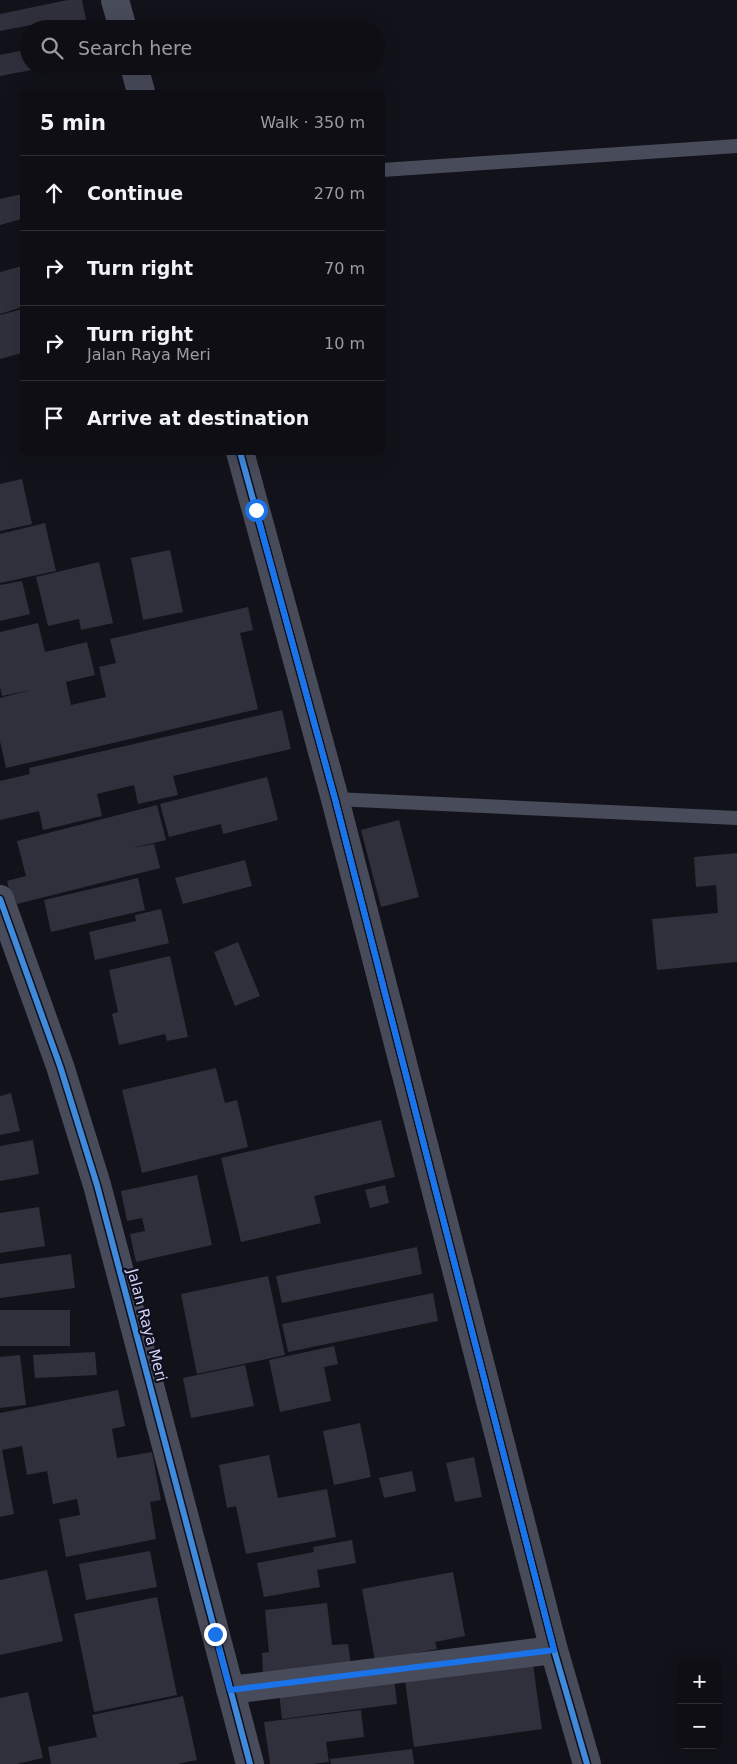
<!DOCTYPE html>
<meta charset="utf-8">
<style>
body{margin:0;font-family:"DejaVu Sans",sans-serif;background:#1c1c22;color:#f1f3f6}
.controls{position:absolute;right:15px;bottom:15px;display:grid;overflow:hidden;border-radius:8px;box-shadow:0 5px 20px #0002}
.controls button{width:45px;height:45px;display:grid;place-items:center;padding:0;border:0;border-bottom:1px solid #2e2e34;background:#0e0e14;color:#f1f3f6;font:25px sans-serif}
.stop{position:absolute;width:15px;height:15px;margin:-11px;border:4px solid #1a73e8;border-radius:50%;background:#fff}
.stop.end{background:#1a73e8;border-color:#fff;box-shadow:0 1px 5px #0008}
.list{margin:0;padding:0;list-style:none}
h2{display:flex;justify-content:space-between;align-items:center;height:65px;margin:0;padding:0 20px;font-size:21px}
h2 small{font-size:16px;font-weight:400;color:#9b9ca0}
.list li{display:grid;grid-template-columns:32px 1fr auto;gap:15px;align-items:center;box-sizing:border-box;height:75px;padding:0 20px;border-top:1px solid #2e2e34}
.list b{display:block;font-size:19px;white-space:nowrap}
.list p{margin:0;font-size:16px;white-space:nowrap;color:#9b9ca0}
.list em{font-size:16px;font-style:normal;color:#9b9ca0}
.icon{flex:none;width:28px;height:28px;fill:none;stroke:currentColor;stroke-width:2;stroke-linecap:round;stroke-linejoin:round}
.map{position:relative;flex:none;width:737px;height:1764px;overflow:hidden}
.search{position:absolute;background:#0e0e14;box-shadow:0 5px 20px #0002;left:20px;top:20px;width:365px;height:55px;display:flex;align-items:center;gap:12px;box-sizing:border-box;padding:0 18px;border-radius:28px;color:#9b9ca0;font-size:19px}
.panel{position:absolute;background:#0e0e14;box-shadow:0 5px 20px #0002;left:20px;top:90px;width:365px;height:365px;border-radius:8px}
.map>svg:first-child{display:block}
</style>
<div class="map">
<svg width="737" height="1764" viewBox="0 0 737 1764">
<rect width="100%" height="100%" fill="#12121a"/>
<path fill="#30303d" d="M68,0H82L88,29H48L47,22L0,31V14Z
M29,49V66L47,67L0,76V55Z
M22,194V219L0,225V199Z
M22,266V307L0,314V272Z
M22,309V353L0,359V315Z
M22,479L32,524L0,531V484Z
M45,523L56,571L0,583V534Z
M170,550L183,612L143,620L131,558Z
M99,562L113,623L81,630L79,619L48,626L36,577Z
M22,581L30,614L0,621V585Z
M248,607L253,630L240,633L258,709L6,768L0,741V698L31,690L2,696L0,687V632L38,623L45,652L87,642L95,675L66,682L71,705L106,697L99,667L116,663L110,639Z
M282,710L291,749L173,776L178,795L138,804L134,785L97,794L102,816L43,830L39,811L0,820V781L30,774L29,768Z
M267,777L278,820L223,834L221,824L169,837L160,804Z
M157,805L166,840L133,848L154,844L160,868L13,905L7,881L26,876L17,841Z
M399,820L419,897L381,907L361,830Z
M737,853V962L657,970L652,919L718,913L716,885L696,887L694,857Z
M245,860L252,886L183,904L175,878Z
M138,878L145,910L51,932L44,900Z
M161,909L169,943L95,960L89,932L136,921L135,915Z
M238,942L260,996L235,1006L214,952Z
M170,956L188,1037L167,1041L165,1034L119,1045L112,1014L118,1012L109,970Z
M216,1068L225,1103L237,1100L248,1147L142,1173L122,1090Z
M11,1093L20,1131L0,1135V1096Z
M381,1120L395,1177L314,1196L321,1223L241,1242L221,1158Z
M33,1140L39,1174L0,1181V1146Z
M197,1175L212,1245L136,1262L130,1234L145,1231L142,1218L127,1221L121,1191Z
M385,1185L389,1203L370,1208L365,1190Z
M39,1207L45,1246L0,1253V1213Z
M417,1247L422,1274L282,1303L276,1276Z
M71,1254L75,1288L0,1298V1264Z
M268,1276L285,1355L197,1374L181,1294Z
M433,1293L438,1321L288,1352L282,1324Z
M0,1310H70V1346H0Z
M334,1346L338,1364L324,1367L331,1401L280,1412L269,1360Z
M95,1352L97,1375L35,1378L33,1355Z
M20,1355L26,1405L0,1408V1357Z
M245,1365L254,1406L191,1418L183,1378Z
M118,1390L125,1426L112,1429L117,1458L152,1452L161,1500L150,1502L156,1539L66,1557L59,1519L80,1515L77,1499L53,1504L47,1471L27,1475L22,1446L2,1450L14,1514L0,1517V1413Z
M360,1423L371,1477L334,1485L323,1431Z
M269,1455L278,1498L327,1489L336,1537L246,1554L236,1506L227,1508L219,1465Z
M474,1457L482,1497L455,1502L446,1463Z
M412,1471L416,1491L384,1498L379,1478Z
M352,1540L356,1563L317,1570L320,1587L264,1597L257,1563L314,1552L313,1547Z
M150,1551L157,1587L86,1600L79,1564Z
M47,1570L63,1641L0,1655V1580Z
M453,1572L465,1636L435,1642L437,1649L375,1661L362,1589Z
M157,1597L177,1695L94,1712L74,1614Z
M327,1603L332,1645L348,1644L351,1665L263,1675L262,1653L269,1652L265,1610Z
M533,1664L542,1729L414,1747L405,1681Z
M394,1678L397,1704L282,1719L279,1692Z
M28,1692L43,1758L17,1764H0V1698Z
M183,1696L197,1760L177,1764H51L48,1747L97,1737L92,1715Z
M361,1710L364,1737L326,1742L329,1762L312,1764H270L264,1722Z
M412,1749L414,1764H331L330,1759Z"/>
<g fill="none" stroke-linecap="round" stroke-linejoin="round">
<path stroke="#484b5a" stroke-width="14" d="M382,170L737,146
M335,799L737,818"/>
<path stroke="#484b5a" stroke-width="28" d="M115,0L123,29
M134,66L141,92
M240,452L335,799L554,1650L587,1764
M0,899L60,1066L97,1185L250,1764
M230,1690L554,1650"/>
<defs>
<path id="cycleway" d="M240,452L335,799L554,1650L587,1764
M0,899L60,1066L97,1185L250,1764"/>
</defs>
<use href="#cycleway" stroke="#0f0f1e" stroke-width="9"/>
<use href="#cycleway" stroke="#408adc" stroke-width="6"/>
</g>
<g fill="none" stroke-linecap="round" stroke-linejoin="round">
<path stroke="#1a73e8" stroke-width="6" d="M215,1634L230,1690L554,1650L335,799L256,510"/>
</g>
<g text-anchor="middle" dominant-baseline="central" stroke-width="4.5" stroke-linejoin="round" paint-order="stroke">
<g font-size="15" fill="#d2d5f9" stroke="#0f0f1e">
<text transform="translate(147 1325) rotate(75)">Jalan Raya Meri</text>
</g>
</g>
</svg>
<div class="controls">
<button>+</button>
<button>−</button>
</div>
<div class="stop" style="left:256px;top:510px"></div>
<div class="stop end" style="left:215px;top:1634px"></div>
<div class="search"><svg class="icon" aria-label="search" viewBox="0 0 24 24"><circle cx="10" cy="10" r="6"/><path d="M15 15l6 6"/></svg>Search here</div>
<section class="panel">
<h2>5 min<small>Walk · 350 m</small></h2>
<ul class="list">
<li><svg class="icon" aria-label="ahead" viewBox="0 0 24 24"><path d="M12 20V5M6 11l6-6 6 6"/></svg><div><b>Continue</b></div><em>270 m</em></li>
<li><svg class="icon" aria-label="right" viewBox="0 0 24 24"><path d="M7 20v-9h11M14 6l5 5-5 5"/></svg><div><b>Turn right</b></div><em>70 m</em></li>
<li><svg class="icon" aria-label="right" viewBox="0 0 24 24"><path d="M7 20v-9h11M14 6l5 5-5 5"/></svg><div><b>Turn right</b><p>Jalan Raya Meri</p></div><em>10 m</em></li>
<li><svg class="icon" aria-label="arrive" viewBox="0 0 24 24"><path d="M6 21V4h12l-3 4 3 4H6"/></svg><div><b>Arrive at destination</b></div></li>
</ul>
</section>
</div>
